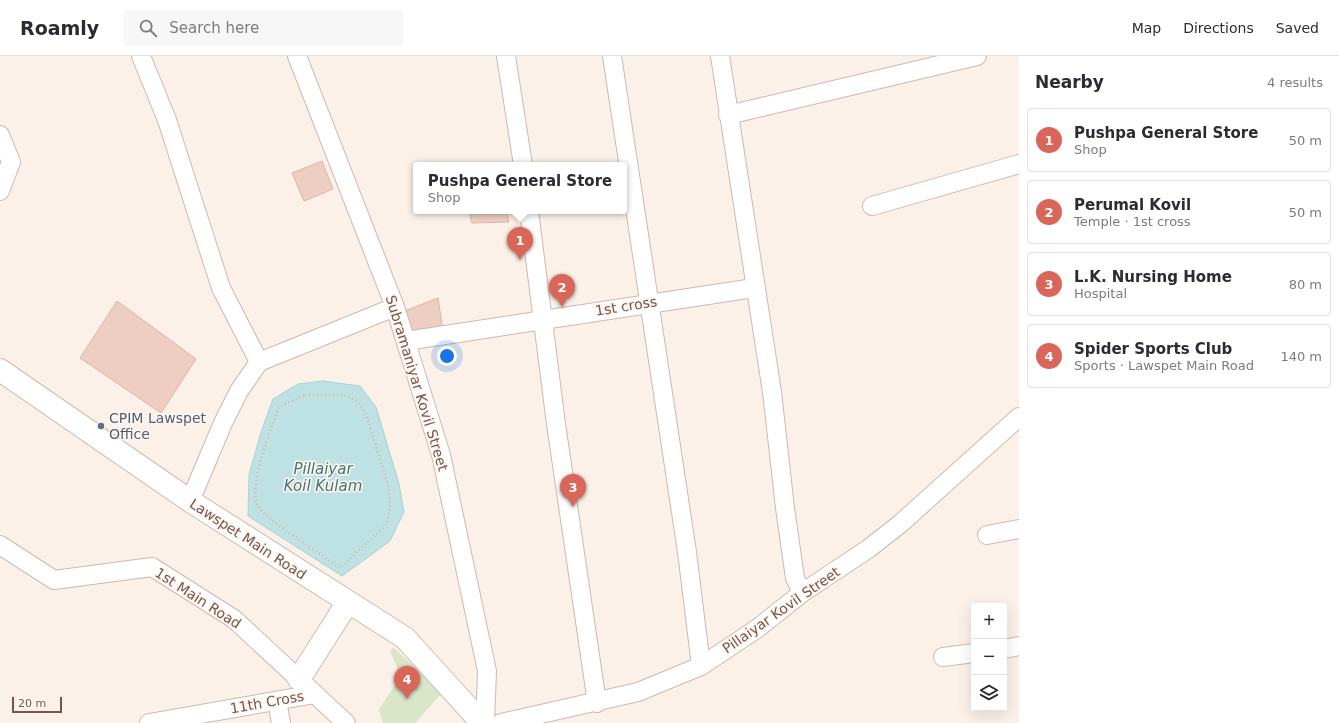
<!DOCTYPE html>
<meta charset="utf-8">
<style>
body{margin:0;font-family:"DejaVu Sans",sans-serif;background:#f7f7f7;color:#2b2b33}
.controls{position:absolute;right:12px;bottom:12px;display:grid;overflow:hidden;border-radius:4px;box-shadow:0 4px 16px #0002}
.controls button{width:36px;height:36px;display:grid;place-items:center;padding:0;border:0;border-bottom:1px solid #e1e1e2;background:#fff;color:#2b2b33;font:20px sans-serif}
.scale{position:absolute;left:12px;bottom:10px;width:50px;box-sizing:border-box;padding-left:4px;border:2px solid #73574e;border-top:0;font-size:11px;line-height:14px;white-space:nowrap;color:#73574e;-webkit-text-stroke:3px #fef6ef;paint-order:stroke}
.you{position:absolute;left:447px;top:300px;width:14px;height:14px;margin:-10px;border:3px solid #fff;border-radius:50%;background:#1a73e8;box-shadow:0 0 0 6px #1a73e833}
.badge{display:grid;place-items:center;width:26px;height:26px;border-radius:50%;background:#da6559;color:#fff;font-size:13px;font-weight:700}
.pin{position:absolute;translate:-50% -33px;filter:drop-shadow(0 1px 2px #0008)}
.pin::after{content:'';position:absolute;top:21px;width:14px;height:12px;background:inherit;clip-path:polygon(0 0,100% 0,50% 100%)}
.popup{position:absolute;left:413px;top:106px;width:214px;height:52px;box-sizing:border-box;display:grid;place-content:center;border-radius:4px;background:#fff;filter:drop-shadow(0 1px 3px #0005);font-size:13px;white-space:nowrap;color:#7c7c81}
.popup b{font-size:15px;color:#2b2b33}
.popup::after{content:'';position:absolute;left:50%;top:100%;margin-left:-8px;border:8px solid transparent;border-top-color:#fff}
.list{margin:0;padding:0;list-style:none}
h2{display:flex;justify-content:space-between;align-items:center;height:52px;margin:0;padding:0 16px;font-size:17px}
h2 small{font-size:13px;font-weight:400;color:#7c7c81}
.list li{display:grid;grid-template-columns:26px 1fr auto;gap:12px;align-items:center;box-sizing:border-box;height:64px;margin:0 8px 8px;padding:0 8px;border:1px solid #e1e1e2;border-radius:4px}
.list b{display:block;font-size:15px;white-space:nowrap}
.list p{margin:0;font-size:13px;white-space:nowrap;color:#7c7c81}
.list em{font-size:13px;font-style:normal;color:#7c7c81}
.icon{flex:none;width:22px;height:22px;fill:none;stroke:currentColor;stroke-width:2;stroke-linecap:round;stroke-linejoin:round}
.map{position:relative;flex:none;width:1019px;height:667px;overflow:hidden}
header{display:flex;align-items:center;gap:24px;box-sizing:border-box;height:56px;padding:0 20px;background:#fff;border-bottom:1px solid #e1e1e2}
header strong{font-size:19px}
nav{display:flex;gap:22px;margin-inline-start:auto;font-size:14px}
.search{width:280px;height:36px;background:#f7f7f7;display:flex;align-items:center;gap:10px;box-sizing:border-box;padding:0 14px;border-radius:4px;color:#7c7c81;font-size:15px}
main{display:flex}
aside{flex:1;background:#fff}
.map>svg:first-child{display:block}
</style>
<header>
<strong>Roamly</strong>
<div class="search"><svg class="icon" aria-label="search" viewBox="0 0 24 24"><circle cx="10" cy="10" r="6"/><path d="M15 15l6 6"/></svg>Search here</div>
<nav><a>Map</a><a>Directions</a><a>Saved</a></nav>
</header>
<main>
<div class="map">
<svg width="1019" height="667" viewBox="0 0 1019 667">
<rect width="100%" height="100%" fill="#fbf1e9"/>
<path fill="#d9e7c8" d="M393,591L442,637L415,667H383L379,653L401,620L390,596Z"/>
<path fill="#bee2e3" stroke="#a6d3d4" d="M323,325L360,330L376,351L399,428L404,456L390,485L342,520L248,460L249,419L261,376L273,343L298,328Z"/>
<path fill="#eecec3" stroke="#dfb3a4" d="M322,105L333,133L304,145L292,117Z
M469,155H507L509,166L472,167Z
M438,242L444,282L412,289L402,256Z
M117,245L196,303L161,357L80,302Z"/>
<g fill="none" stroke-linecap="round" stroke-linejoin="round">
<defs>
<path id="street" d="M141,0L167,64L221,232L259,306
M297,0L395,251L441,399L487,615L485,667
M506,0L523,109
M612,0L687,496L701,610
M720,0L772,336L785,452L795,522L802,537
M728,59L977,0
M0,79L11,106L0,135
M872,150L1019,108
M529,155L556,368L597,647
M406,285L754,232
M190,445L223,367L239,335L259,306L395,251
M987,479L1019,473
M0,489L54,524L152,511L234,563L346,667
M1004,593L1019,590
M943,601L974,597
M277,645L281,667
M149,667L315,638
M501,667L638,636L701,610L758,572L802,537L868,493L900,468L1019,361"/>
<path id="secondary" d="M0,314L190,445L405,582L482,667
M299,623L348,546"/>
</defs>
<use href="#street" stroke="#ccb9af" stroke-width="20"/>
<use href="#secondary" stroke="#d0bab0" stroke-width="24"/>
<path stroke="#d3b1a5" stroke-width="2.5" stroke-dasharray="1 3" stroke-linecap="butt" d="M305,339H344L357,345L366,358L388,429L390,450L387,468L340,512C324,499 262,462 257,449C249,425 271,374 279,351Z"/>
<use href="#street" stroke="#fff" stroke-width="18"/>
<use href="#secondary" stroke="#fff" stroke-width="22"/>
</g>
<circle fill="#5c6f8a" stroke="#fef6ef" stroke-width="1.5" cx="101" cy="370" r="4"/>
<g text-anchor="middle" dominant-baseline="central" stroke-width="3" stroke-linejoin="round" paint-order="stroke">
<g font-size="14" fill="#73574e" stroke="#fef6ef">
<text transform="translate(626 250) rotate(-9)">1st cross</text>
<text transform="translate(417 327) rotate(73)">Subramaniyar Kovil Street</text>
<text transform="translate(248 483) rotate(33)">Lawspet Main Road</text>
<text transform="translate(198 542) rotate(33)">1st Main Road</text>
<text transform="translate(781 554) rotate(-35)">Pillaiyar Kovil Street</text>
<text transform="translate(267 646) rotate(-10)">11th Cross</text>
</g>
<g font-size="14" fill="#4e5e75" stroke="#fef6ef" text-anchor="start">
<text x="109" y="362">CPIM Lawspet<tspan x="109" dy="16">Office</tspan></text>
</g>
<g font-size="15" font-style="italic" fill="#437576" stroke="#fef6ef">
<text x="323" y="413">Pillaiyar<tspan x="323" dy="17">Koil Kulam</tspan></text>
</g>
</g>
</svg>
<div class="controls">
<button>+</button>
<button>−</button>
<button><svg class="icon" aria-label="layers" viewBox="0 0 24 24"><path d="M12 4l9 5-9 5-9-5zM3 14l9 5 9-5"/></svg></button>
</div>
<div class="scale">20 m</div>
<div class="you"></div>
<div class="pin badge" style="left:520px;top:204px">1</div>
<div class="popup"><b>Pushpa General Store</b>Shop</div>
<div class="pin badge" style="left:562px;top:251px">2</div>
<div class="pin badge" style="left:573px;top:451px">3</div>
<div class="pin badge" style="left:407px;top:643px">4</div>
</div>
<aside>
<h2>Nearby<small>4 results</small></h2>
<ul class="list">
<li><span class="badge">1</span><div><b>Pushpa General Store</b><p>Shop</p></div><em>50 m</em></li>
<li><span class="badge">2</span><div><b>Perumal Kovil</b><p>Temple · 1st cross</p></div><em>50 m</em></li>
<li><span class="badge">3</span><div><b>L.K. Nursing Home</b><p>Hospital</p></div><em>80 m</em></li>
<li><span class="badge">4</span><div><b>Spider Sports Club</b><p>Sports · Lawspet Main Road</p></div><em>140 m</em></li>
</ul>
</aside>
</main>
